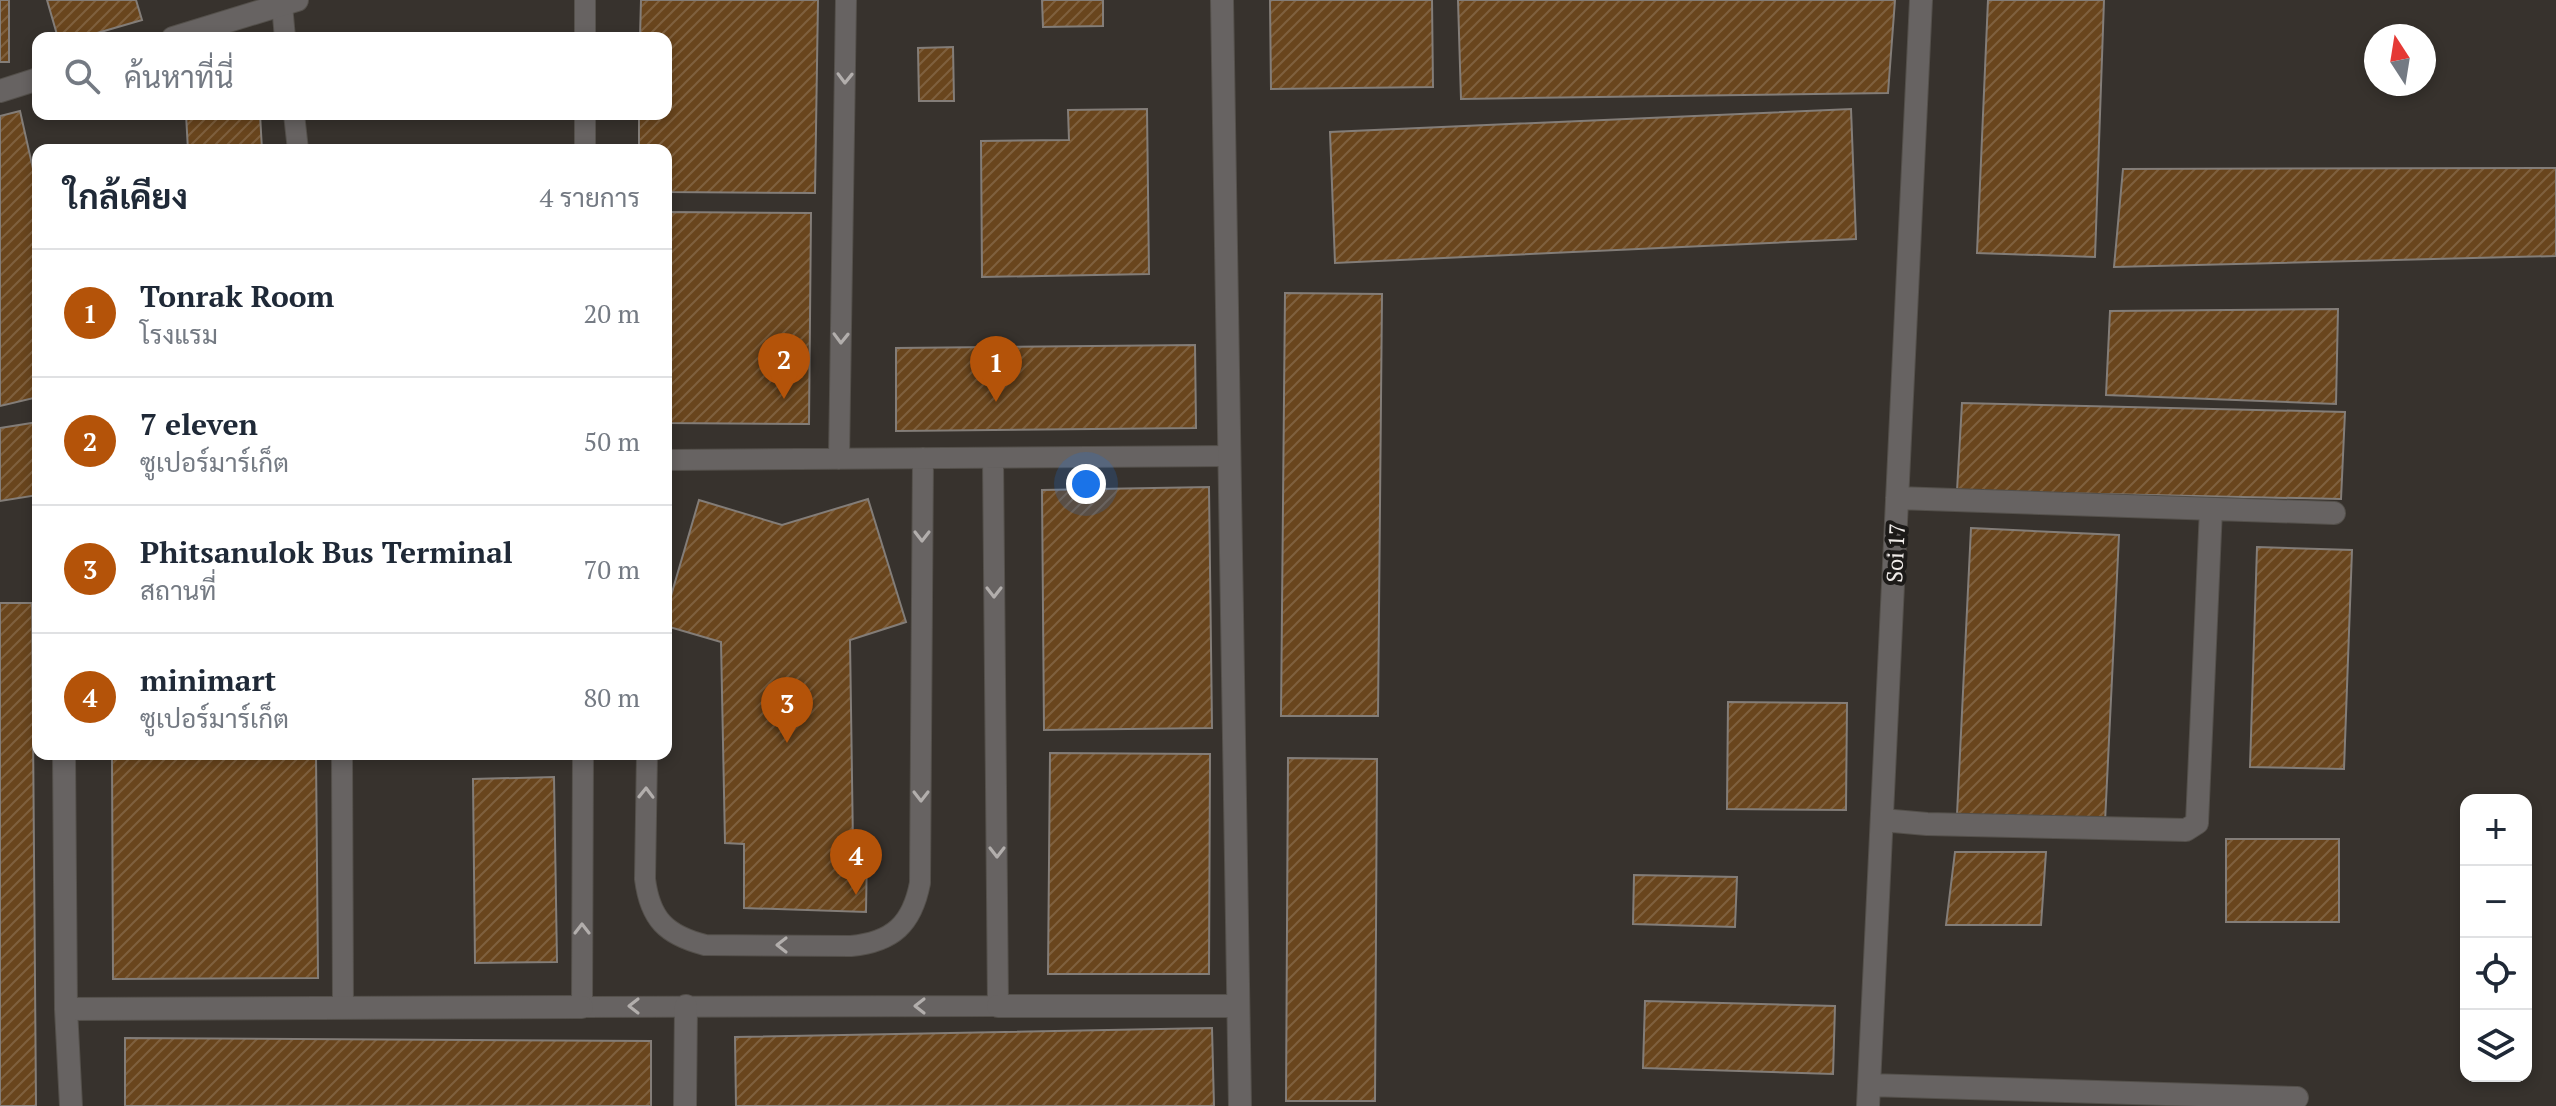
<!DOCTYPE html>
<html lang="th">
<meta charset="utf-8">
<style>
body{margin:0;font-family:"PT Serif",Sarabun,serif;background:#f2f2f3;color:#1f2937}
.controls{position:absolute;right:24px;bottom:24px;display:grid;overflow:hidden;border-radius:16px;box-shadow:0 4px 12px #0003}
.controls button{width:72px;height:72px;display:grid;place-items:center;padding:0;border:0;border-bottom:2px solid #e0e1e3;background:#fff;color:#1f2937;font:40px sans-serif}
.compass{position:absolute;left:2364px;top:24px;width:72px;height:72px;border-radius:50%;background:#fff;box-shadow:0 4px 12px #0003;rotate:348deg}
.you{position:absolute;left:1086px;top:484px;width:28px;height:28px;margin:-20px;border:6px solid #fff;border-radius:50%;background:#1a73e8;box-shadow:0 0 0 12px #1a73e833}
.badge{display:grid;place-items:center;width:52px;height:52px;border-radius:50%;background:#b45309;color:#fff;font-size:26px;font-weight:700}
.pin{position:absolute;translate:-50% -66px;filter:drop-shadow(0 2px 4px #0008)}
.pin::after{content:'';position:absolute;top:42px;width:28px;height:24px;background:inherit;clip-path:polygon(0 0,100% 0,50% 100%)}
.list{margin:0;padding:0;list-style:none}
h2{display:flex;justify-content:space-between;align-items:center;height:104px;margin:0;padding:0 32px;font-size:34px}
h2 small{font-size:26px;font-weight:400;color:#747a83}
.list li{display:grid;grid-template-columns:52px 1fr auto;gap:24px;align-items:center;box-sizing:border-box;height:128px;padding:0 32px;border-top:2px solid #e0e1e3}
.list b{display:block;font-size:30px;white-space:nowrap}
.list p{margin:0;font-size:26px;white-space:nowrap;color:#747a83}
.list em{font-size:26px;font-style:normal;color:#747a83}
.icon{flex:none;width:44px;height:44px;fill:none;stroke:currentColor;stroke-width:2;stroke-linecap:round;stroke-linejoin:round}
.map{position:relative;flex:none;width:2556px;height:1106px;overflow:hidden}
.search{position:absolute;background:#fff;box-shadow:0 4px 12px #0003;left:32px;top:32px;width:640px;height:88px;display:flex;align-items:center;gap:20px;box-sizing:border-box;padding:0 28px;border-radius:16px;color:#747a83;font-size:30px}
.panel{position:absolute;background:#fff;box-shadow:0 4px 12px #0003;left:32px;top:144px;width:640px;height:616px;border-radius:16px}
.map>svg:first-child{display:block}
</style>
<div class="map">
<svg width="2556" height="1106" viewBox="0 0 2556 1106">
<defs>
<pattern id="building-hatch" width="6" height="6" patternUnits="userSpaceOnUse" patternTransform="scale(2)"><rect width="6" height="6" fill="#69451d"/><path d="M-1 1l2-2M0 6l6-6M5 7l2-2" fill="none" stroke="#7f603e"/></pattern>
</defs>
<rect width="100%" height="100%" fill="#37322d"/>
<path fill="url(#building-hatch)" stroke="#837d78" stroke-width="2" d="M0,0H9V62H0Z
M47,0H136L142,20L80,38H58Z
M641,0H818L815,193L666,192V150H639V114H666V38H640Z
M1042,0H1103V26L1043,27Z
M1270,0H1432L1433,87L1271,89Z
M1458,0H1895L1888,93L1461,99Z
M1988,0H2104L2095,257L1977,253Z
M953,47L954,101H919L918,48Z
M1147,109L1149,274L982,277L981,141L1069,140L1068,110Z
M1851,109L1856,239L1335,263L1330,132Z
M20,111L38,191V397L0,406V116Z
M186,114H260L262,150H188Z
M2556,168V256L2114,267L2123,169Z
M666,212L811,213L809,424L666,423Z
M1285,293L1382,294L1378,716H1281Z
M2338,309L2336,404L2106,395L2110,311Z
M1195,345L1196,428L896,431V348Z
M1962,403L2345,412L2341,499L1957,491Z
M38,422V495L0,501V428Z
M1209,487L1212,728L1044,730L1042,490Z
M868,499L906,622L850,640L853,846L867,847L866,912L744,908V844L725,843L721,642L666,626V613L699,500L782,525Z
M1971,528L2119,535L2105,822L1957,815Z
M2257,547L2352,550L2344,769L2250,767Z
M0,603H32L36,1106H0Z
M1728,702L1847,703L1846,810L1727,809Z
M1050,753L1210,754L1209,974H1048Z
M112,754H316L318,978L113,979Z
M1288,758L1377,759L1375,1101H1286Z
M554,777L557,962L475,963L473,779Z
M2226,839H2339V922H2226Z
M1955,852H2046L2041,925H1946Z
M1634,875L1737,877L1735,927L1633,924Z
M1645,1001L1835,1006L1833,1074L1643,1068Z
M1212,1028L1214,1106H736L735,1037Z
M125,1038L651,1041V1106H125Z"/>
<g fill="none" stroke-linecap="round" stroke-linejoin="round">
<defs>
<path id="service" d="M282,5L285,38
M585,38V0
M294,114L298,150
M585,150V114
M839,459L846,0
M666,460L1229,456
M342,754L343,1007
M583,754L582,1007L998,1006L993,458
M647,754L645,879C650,919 666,935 705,945L851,946C893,942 912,924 920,883L923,458"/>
<path id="minor" d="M1222,0L1240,1106
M173,38L297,0
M0,91L38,79
M1897,498L2334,513
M64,754L66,1009L71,1106
M1882,820L1927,824L2186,830L2197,823L2211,509
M998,1006H1238
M66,1009L582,1007
M1869,1085L2297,1098
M685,1106L686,1006
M1868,1106L1921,0"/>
</defs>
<use href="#service" stroke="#54504b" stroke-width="22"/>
<use href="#minor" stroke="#54504b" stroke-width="24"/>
<use href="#service" stroke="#676362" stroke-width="20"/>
<use href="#minor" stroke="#676362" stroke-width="22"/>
</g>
<defs><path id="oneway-chevron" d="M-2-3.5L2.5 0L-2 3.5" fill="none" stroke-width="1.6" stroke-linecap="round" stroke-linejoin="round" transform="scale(2)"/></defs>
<g stroke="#b2aeac">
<use href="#oneway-chevron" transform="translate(845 78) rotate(91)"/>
<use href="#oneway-chevron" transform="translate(841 338) rotate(91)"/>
<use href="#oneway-chevron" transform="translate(922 536) rotate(90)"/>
<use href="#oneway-chevron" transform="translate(994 592) rotate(90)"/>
<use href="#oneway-chevron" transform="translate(646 793) rotate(-89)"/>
<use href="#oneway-chevron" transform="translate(921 796) rotate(90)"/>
<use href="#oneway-chevron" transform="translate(997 852) rotate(90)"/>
<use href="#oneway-chevron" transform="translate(582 929) rotate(-90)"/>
<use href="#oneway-chevron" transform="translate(782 945) rotate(-180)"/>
<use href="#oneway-chevron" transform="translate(634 1006) rotate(180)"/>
<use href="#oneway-chevron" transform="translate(920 1006) rotate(180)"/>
</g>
<g text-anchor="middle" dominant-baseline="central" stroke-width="8" stroke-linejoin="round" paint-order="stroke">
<g font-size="22" fill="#efebe8" stroke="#1c1a18">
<text transform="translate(1895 553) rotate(-87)">Soi 17</text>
</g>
</g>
</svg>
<div class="controls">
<button>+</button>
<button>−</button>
<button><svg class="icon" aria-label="locate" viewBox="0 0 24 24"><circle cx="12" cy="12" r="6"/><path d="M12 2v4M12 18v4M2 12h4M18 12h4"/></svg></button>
<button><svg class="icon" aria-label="layers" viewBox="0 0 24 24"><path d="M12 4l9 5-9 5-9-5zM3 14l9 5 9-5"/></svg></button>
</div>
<svg class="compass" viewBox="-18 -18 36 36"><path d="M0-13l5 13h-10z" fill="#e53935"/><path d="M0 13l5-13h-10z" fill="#747a83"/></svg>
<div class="you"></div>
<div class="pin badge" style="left:996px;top:402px">1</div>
<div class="pin badge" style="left:784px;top:399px">2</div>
<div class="pin badge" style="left:787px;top:743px">3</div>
<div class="pin badge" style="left:856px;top:895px">4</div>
<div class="search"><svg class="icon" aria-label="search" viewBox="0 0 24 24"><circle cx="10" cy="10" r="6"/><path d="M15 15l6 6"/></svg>ค้นหาที่นี่</div>
<section class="panel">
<h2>ใกล้เคียง<small>4 รายการ</small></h2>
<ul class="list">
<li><span class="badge">1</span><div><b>Tonrak Room</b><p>โรงแรม</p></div><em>20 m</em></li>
<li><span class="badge">2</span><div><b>7 eleven</b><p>ซูเปอร์มาร์เก็ต</p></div><em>50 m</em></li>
<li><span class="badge">3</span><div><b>Phitsanulok Bus Terminal</b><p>สถานที่</p></div><em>70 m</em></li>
<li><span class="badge">4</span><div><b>minimart</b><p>ซูเปอร์มาร์เก็ต</p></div><em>80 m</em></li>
</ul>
</section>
</div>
